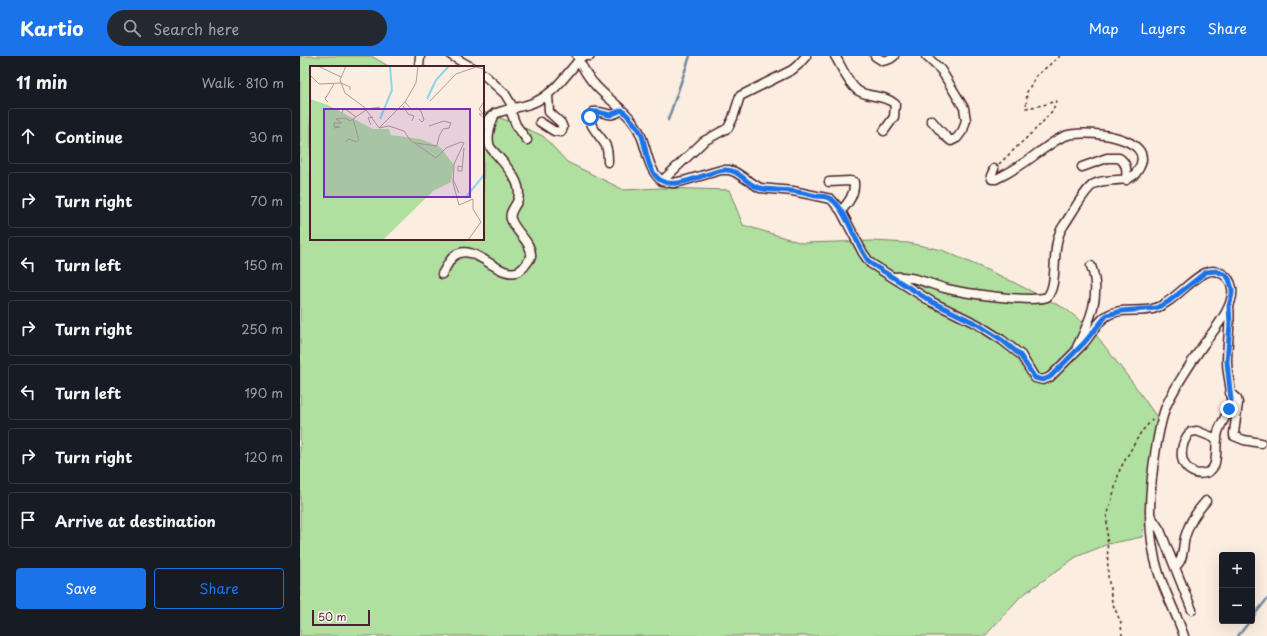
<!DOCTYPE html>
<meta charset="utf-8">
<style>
body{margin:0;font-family:"Playpen Sans",sans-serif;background:#242831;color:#f1f3f6}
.controls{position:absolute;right:12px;bottom:12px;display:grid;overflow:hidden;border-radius:4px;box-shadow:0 4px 16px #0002}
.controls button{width:36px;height:36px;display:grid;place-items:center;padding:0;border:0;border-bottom:1px solid #363941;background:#171b24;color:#f1f3f6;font:20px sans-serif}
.scale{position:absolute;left:12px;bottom:10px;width:58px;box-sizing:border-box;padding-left:4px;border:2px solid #4a1f2b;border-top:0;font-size:11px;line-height:14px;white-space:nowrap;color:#4a1f2b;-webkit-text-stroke:3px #fbf7ec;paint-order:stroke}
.stop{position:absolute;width:12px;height:12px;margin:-9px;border:3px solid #1a73e8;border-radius:50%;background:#fff}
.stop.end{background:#1a73e8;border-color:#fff;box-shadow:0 1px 4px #0008}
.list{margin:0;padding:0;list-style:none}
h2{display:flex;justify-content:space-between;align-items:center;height:52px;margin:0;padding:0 16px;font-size:17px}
h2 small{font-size:13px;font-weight:400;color:#9ea1a6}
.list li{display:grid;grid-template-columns:26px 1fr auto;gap:12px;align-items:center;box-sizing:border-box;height:56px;margin:0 8px 8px;padding:0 8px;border:1px solid #363941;border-radius:4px}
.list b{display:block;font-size:15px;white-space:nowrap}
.list em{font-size:13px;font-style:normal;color:#9ea1a6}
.actions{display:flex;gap:8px;padding:12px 16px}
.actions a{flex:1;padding:9px 0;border:1px solid #1a73e8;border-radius:4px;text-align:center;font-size:14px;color:#1a73e8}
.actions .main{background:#1a73e8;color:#fff}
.icon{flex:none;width:22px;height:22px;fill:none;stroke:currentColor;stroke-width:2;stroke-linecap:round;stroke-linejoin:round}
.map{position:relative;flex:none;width:967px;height:580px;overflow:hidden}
header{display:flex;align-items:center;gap:24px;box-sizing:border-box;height:56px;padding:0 20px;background:#1a73e8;color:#fff}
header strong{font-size:19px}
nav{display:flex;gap:22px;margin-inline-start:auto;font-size:14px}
.search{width:280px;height:36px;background:#242831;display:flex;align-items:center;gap:10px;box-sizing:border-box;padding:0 14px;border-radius:22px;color:#9ea1a6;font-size:15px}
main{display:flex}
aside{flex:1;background:#171b24}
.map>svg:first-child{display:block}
</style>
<header>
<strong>Kartio</strong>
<div class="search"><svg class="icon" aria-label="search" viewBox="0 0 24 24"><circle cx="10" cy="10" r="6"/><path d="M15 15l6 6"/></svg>Search here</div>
<nav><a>Map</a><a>Layers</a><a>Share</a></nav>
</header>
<main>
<aside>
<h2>11 min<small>Walk · 810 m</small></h2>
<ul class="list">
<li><svg class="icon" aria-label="ahead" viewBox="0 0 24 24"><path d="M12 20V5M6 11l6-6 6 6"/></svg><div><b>Continue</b></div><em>30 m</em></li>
<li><svg class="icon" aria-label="right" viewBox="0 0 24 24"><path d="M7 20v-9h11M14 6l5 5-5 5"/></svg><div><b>Turn right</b></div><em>70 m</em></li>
<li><svg class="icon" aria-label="left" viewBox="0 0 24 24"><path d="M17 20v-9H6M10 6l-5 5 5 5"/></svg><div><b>Turn left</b></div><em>150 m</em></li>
<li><svg class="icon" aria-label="right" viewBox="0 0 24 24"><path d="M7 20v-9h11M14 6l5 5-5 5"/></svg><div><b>Turn right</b></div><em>250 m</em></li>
<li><svg class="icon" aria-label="left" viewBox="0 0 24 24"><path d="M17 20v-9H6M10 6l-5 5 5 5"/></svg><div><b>Turn left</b></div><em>190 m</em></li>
<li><svg class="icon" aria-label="right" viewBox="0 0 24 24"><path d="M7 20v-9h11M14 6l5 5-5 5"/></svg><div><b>Turn right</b></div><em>120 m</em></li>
<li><svg class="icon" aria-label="arrive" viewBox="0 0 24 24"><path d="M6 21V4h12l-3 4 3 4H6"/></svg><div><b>Arrive at destination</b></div></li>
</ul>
<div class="actions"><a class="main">Save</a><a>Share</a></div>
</aside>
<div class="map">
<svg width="967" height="580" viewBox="0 0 967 580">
<rect width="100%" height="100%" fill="#fbede0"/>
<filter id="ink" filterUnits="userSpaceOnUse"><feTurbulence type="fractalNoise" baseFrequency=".025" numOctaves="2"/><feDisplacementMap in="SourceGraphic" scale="8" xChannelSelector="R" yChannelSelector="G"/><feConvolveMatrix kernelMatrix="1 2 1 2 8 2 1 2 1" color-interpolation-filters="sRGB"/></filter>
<g filter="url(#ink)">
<path fill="#b0e0a0" stroke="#7d8066" d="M0,0H71L90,11H11V183H183V56L211,66L243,80L267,106L324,134L360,132L429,134L443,169L502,187L573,185L608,187L642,194L705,222L766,253L793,275L835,330L863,370L856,404L842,481L808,488L776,501L720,541L685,580H0Z"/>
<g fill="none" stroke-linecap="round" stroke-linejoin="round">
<path stroke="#738ca1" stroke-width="2.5" d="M368,64L390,0
M952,562L967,543
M938,580L950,565"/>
<defs>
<path id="minor" d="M152,0L171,11
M277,0C282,11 288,22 297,31C310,45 326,54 336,70C348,87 345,112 362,125L404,85L428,72L433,62L440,40L492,14L498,9L506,0
M284,0H290
M535,0C542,11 547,26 557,34C567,42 584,38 595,48L594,61L584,75
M575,0L583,5L590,3L594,0
M626,0L641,14L664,52L666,64L663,74L657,82L651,85L645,80L631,64
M119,11L120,0
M183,18L205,38L214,53
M210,54L216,69L227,84
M240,66L254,75L261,76L263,72L261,67L249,56L248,38
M183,70C186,66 189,61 193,59C204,52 224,52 237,45C254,37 267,18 279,4
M308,106C308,100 308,95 306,90C301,79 284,68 293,56C307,54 307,64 322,54
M782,111L807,102H819C827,107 827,114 826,124
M362,125L373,127L383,125L421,114H429L435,116L460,132L493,135L531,143L541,155L563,197L570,207L632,246L677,268L702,284L721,299L735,322L743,324L750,321C761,310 773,298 784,287C791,279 797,267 805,261C819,250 840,258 856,252C875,245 887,226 905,217C917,211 930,220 932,232C935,250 914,274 904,288C891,307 877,327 867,348C861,362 859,376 856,392C849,434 846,477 859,518C866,539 877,559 884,580
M529,126L550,125L554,126C555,138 549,146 541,155
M142,218C146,212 149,204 154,200C174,184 199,225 219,215C224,212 228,206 231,201C233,187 215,176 211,163C209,157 214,152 217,146C226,127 202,106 190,91C186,80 191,68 195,57
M593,221C611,219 627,227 644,232C663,237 730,247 747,241C760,227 749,189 764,169C771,159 785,133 794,128C808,120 829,130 838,114C860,80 783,73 765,80C756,83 747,91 739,96C726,106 711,116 696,123H692L691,120L694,113
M777,291C790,265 802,238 791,210
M930,337L937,343L938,347L934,377V380L944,384L961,387
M917,383L897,375L890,376C880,388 877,408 893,416C896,418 901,418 905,417C909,417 912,413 914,410C918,400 915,387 918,376C921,366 930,356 931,345C932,332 927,319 927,305C927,287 931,269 929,250
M850,459L860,474L892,554
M876,510C885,503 882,488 886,478C890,465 897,455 906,445"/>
</defs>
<use href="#minor" stroke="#4a1f2b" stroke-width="11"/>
<path stroke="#4a1f2b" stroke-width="1.5" stroke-dasharray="3 3" stroke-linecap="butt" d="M699,108L741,68L753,54L756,45L743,49L726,52L727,36L736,20L760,0
M822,580L821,567L812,546L808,520L807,461L820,413L841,376L854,362"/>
<use href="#minor" stroke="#fbf7ec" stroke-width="8"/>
</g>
</g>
<g fill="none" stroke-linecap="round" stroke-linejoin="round" filter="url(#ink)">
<path stroke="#1a73e8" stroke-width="5" d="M290,61L293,56H298L310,59L322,54C329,61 336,68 341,77C347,92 346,114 360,124C377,135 407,115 425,114C439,113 446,128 459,132C469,135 481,133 492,135C500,136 508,138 516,140C520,140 526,140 531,143C546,152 557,192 570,207L632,246L677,268L702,284L720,299L735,322L743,324L750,321L784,287L807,259L822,255L856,252L868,246L906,216L916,215L926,219L929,223L932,233V238L929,250L930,268L927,306L931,344L929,353"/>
</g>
<g transform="translate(10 10)">
<rect width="174" height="174" fill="#fbede0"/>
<path d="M0,33L18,39L63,63H79L81,69L111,73L130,81L144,99L141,116L123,125L73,174H0Z" fill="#b0e0a0"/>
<path fill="none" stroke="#8ed4ef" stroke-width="2" d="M117,33L126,14L139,0M70,53L82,24L80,0M155,132L174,109"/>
<path fill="none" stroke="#b49b98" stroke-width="1" d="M8,0L31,11M36,0L30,14L35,27L54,41L69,62L95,36L106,17L108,0M0,9L9,18L31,17L40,21V24M120,35L146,8L166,1L174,3M18,36L15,33L24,18M95,36L102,44L107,42L111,45L114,54L112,56L109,53M174,36L169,43L173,48H169L174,52M93,40L98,48L104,50L102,55M56,43L70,41M32,47L34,42L46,51M61,59L58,52L63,51M119,60L134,55L141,57L139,62M24,62L30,61L24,60V57H32L26,53L35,52L40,55L56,44M69,62L79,60L94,65L100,74L126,92L136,82L151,76L154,77L144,98L143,117L149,139L163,133V143L171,156L158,174M35,76L39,73L46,76L49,74L43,53M105,77L127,80L129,70L133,63L139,62M153,101L148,100V105H152L154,82M143,113L149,127"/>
<path fill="#7b2cbf" fill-opacity="0.15" stroke="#7b2cbf" stroke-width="2" d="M14,43H160V131H14Z"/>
<rect width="174" height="174" fill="none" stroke="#4a1f2b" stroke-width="2"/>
</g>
</svg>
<div class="controls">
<button>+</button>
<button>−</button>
</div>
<div class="scale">50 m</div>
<div class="stop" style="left:290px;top:61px"></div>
<div class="stop end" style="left:929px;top:353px"></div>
</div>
</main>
